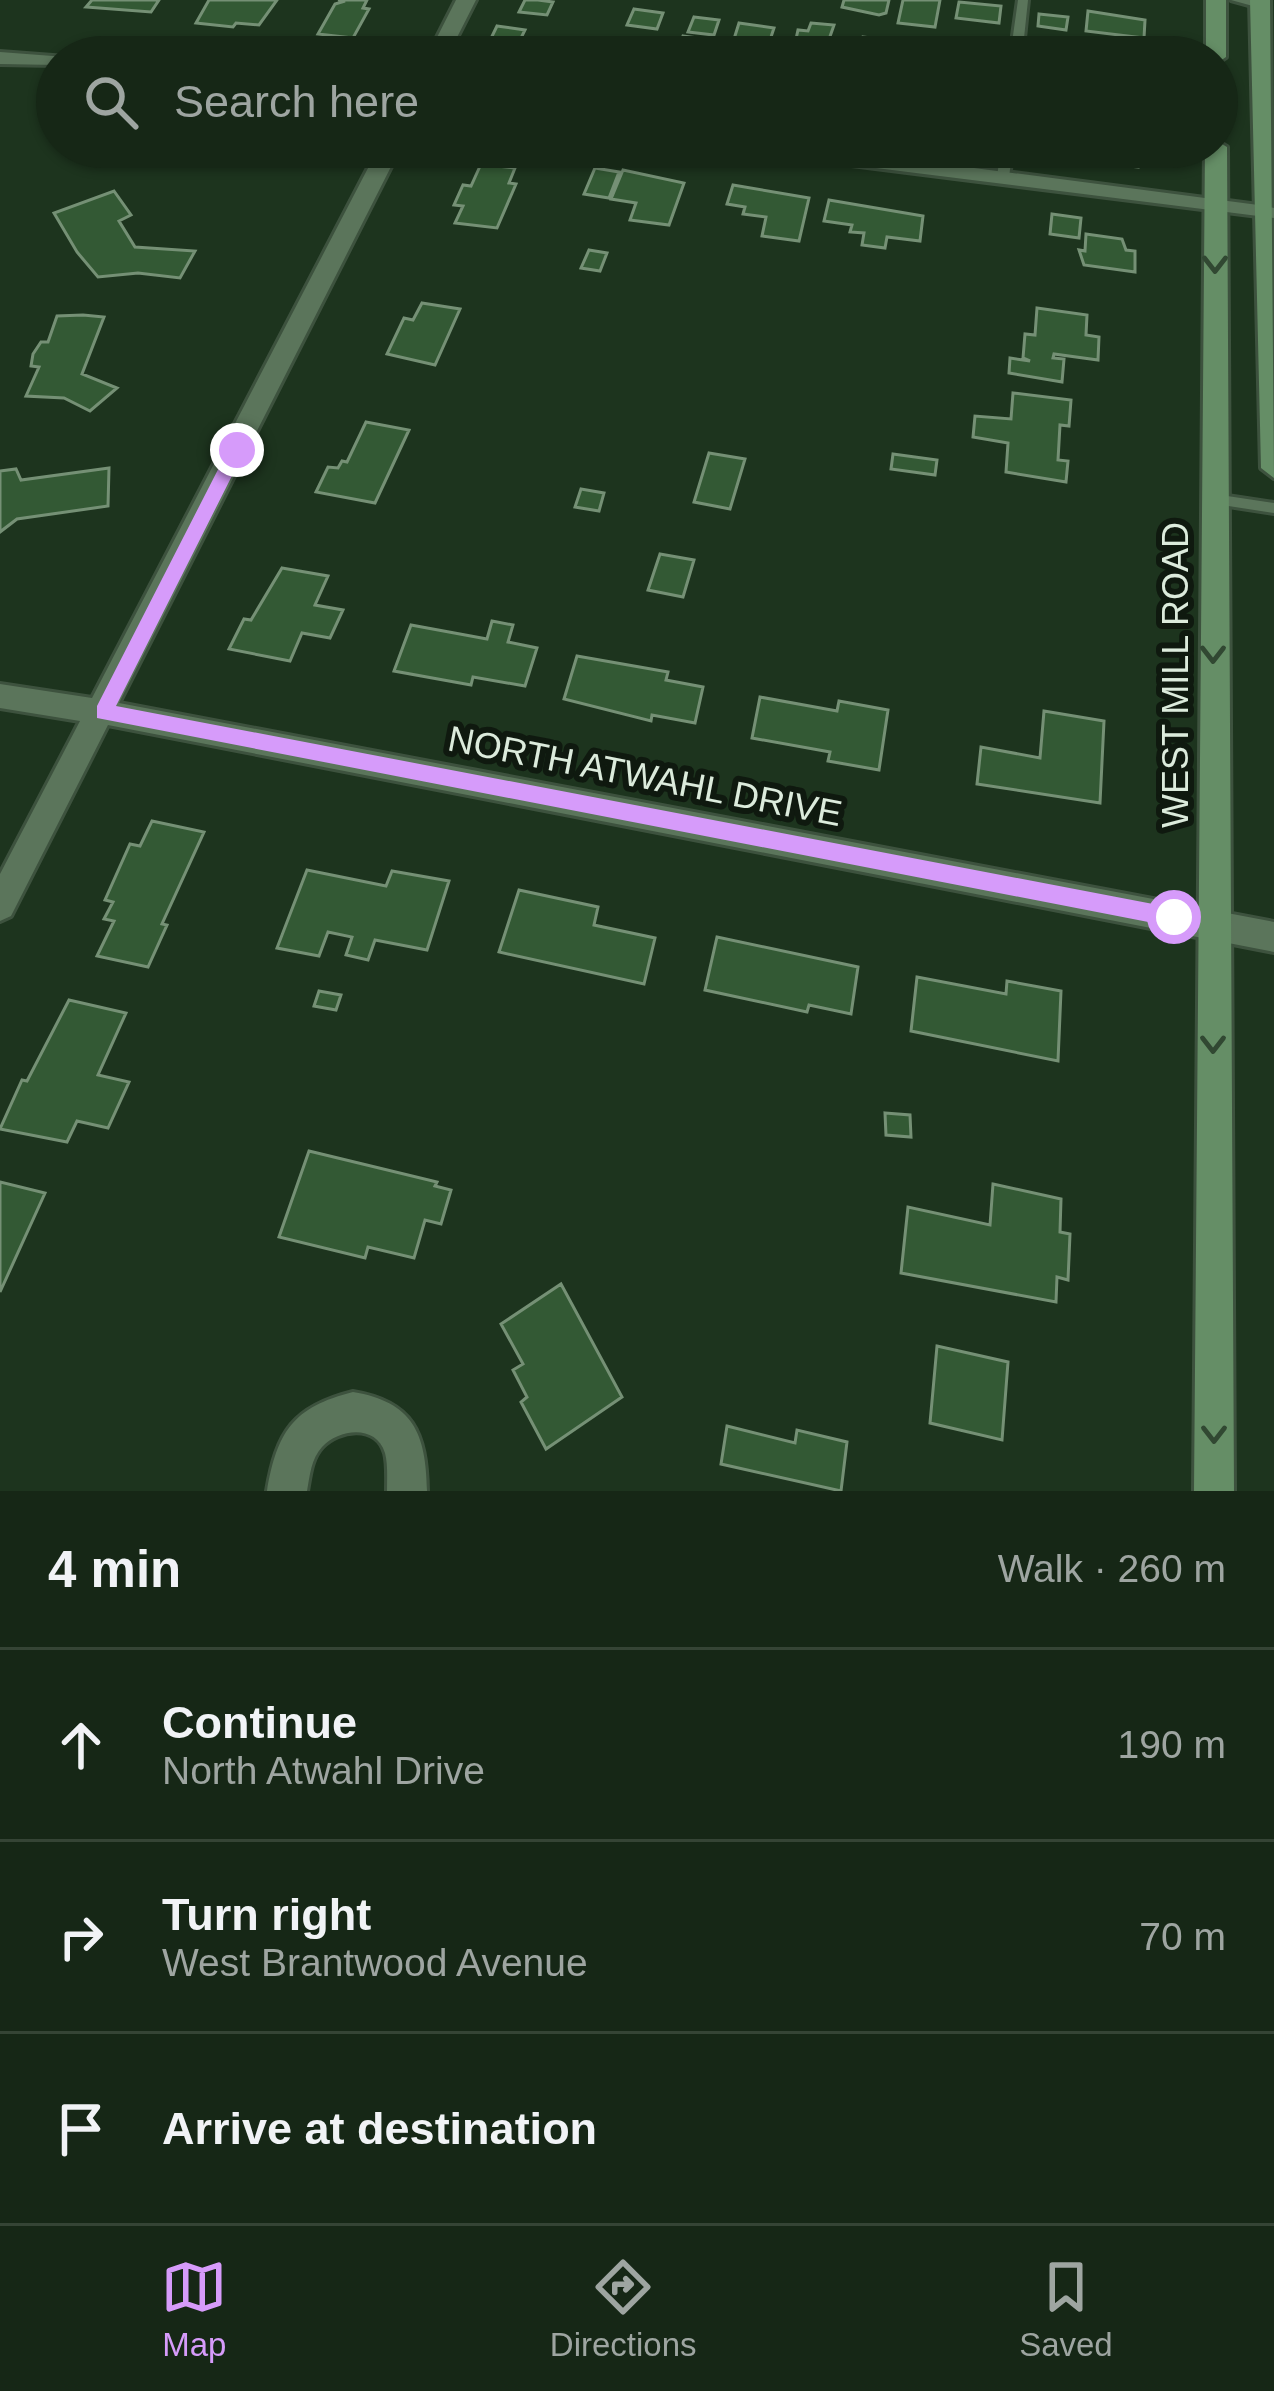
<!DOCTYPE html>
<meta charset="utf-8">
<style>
body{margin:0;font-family:Helvetica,sans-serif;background:#233323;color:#f1f3f6}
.stop{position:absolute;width:36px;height:36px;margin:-27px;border:9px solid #d69bfa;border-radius:50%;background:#fff}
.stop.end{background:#d69bfa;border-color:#fff;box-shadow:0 3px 12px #0008}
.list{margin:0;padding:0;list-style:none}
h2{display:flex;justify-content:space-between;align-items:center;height:156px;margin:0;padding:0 48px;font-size:51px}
h2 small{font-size:39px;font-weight:400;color:#9ea5a1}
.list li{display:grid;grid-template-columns:78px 1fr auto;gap:36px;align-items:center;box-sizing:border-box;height:192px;padding:0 48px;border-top:3px solid #354435}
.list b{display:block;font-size:45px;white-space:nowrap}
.list p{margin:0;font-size:39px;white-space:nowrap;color:#9ea5a1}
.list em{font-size:39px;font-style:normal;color:#9ea5a1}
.icon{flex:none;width:66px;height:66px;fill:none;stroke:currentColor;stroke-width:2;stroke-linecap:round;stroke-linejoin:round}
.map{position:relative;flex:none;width:1274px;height:1491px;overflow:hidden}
.search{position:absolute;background:#162716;box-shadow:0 3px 9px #0004;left:36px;right:36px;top:36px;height:132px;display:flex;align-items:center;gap:30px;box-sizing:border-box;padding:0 42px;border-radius:66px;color:#9ea5a1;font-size:45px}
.sheet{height:732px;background:#162716}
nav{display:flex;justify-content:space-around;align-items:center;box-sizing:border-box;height:168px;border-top:3px solid #354435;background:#162716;font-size:33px;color:#9ea5a1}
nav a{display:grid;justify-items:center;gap:6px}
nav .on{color:#d69bfa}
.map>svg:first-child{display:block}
</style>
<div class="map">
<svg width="1274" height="1491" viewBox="0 0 1274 1491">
<rect width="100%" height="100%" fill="#1d341e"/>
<path fill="#335934" stroke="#759075" stroke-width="3" d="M92,0H159L151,12L86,7Z
M209,0H277L259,25L236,23L233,27L196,23Z
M338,0H367L363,8L369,9L353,38L318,34L335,4L345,1Z
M525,0H538L553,2L547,15L519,12Z
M844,0H889L886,13L879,15L842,7Z
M903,0H940L935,27L898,23Z
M959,2L1001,6L999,23L956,18Z
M634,9L663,13L657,29L627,25Z
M1088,11L1145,20L1144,38L1086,31Z
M1039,14L1068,17L1066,30L1038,26Z
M694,17L719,20L714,35L688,32Z
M739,23L774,28L769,43L734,39Z
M811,23L834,25L826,48L804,47L806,41L796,39L798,30L808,31Z
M497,26L525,30L521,38L531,39L524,57H482Z
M683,36L713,40L706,55L677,51Z
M863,37L888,40L884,54L859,51Z
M733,40L770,45L766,57L728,56Z
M1118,41L1143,47L1142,57H1103L1104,43Z
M1037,42L1062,45L1060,57H1034Z
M536,45L572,50L568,57H530Z
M1075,147H1138V167L1074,159Z
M481,164L515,168L509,183L516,184L497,228L455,223L463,206L454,205L463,185L471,186Z
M595,168L619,172L609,198L584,194Z
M623,170L684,183L669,225L630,220L636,203L611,199Z
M733,185L809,198L799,241L762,236L766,217L743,214L745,207L727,204Z
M114,191L131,215L119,221L135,247L195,251L180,278L138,273L98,277L77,252L54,213Z
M829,200L923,216L920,241L887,237L885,248L862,245L864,233L850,232L852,225L824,221Z
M1052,214L1081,218L1079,238L1050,234Z
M1086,234L1122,239L1126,250L1135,251V272L1084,265L1079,250L1085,251Z
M589,250L607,253L600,271L581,268Z
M422,303L460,309L435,365L387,354L404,318L413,320Z
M1037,308L1087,315L1086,335L1099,337L1098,360L1054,354L1053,358L1064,359L1062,382L1009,373L1010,358L1030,361L1023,358L1025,334L1035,335Z
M83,315L104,317L82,374L117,388L90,411L64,398L26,396L39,367L31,366L33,354L41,342H48L57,316Z
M1013,393L1071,400L1069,426L1060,425L1058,460L1068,461L1066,482L1006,472L1008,443L973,437L975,416L1011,419Z
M366,422L409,430L375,503L316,492L328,467L338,468L342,461L347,462Z
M709,453L745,459L730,509L694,502Z
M893,454L937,460L935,475L891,469Z
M109,468L108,506L17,519L0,532V471L16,469L21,480Z
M581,489L604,493L599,511L575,507Z
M660,554L694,560L683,597L648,590Z
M282,568L328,576L315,605L343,610L330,638L302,633L290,661L229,649L244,619L251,620Z
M492,621L513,625L508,642L537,648L525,686L473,677L471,685L394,671L411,625L487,639Z
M577,656L668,672L666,680L703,687L695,723L652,715L651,721L564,699Z
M760,697L837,711L839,701L888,710L879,770L828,761L830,752L752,738Z
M1044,711L1104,721L1100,803L977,784L981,747L1040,758Z
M152,821L204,832L162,924L167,925L148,967L97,956L114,921L104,919L113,902L105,900L130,844L140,846Z
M307,870L386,886L392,871L449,881L427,950L375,940L368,960L346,955L352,937L328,932L319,956L277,948Z
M519,890L598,907L594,925L655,938L644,984L499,952Z
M717,937L858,967L851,1014L809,1005L807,1012L705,990Z
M917,977L1006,994L1007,981L1061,991L1058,1061L911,1031Z
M319,991L341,995L336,1010L314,1006Z
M69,1000L126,1013L98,1075L129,1082L108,1128L77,1121L67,1142L0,1129L22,1080L27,1081Z
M885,1113L910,1115L911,1137L886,1135Z
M309,1151L437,1182L435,1186L451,1190L441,1224L425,1220L414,1258L368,1247L365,1258L279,1237Z
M0,1182L45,1193L0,1292Z
M993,1184L1061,1199L1060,1232L1070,1234L1068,1280L1057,1277L1056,1302L901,1273L908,1207L990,1225Z
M561,1284L622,1397L546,1449L521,1402L527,1397L513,1370L523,1364L501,1324Z
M937,1346L1008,1362L1002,1440L930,1423Z
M727,1426L795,1443L797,1430L847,1442L841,1491L721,1464Z"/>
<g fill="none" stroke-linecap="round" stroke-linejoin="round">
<defs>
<path id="service" d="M1018,0H1028L1022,57H1010Z
M1001,147H1013L1009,177L1003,181L997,177Z
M1214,494L1274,503V513L1209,503L1207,499Z"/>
<path id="minor" d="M456,0H476L447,57H427Z
M1231,0H1268L1270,2L1260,8Z
M0,52L66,57H57V65L0,64Z
M379,147H401L119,703L1274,922V952L108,725L11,916L0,921V874L80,721L0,708V684L92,698Z
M753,147H814L1266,206L1274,208V218L764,154Z
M353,1392C413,1402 426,1433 427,1491H387C387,1479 388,1464 385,1453C376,1424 339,1429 322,1447C311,1459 310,1475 307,1491H267C277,1432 293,1407 353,1392Z"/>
<path id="secondary" d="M1206,0H1226V57L1217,63V57H1206Z
M1250,0H1270L1274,478L1261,468Z
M1217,141L1227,147L1234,1491H1194L1205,147H1217Z"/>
</defs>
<use href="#service" stroke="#3d523e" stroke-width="6"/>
<use href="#minor" stroke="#3d523e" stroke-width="6"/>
<use href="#secondary" stroke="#3d523e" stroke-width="6"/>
<use href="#service" fill="#5b755b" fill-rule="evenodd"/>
<use href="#minor" fill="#5b755b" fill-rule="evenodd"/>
<use href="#secondary" fill="#658e66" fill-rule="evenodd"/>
</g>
<defs><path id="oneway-chevron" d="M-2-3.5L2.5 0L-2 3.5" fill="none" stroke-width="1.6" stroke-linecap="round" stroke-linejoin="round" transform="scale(3)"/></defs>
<g stroke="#314832">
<use href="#oneway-chevron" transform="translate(1215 264) rotate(90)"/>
<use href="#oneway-chevron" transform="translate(1213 654) rotate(90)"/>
<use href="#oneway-chevron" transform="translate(1213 1044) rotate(90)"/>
<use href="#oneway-chevron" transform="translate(1214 1434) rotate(90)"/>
</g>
<path fill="#d69bfa" d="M237,444L245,450L116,706L1174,908L1181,911V924L1174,927L97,718V706L228,450Z"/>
<g text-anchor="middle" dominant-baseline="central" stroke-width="12" stroke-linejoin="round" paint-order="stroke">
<g font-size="36" fill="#dcebdc" stroke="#0f190f">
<text transform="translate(1175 675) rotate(-90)">WEST MILL ROAD</text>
<text transform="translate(645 776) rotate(11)">NORTH ATWAHL DRIVE</text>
</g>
</g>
</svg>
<div class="stop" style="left:1174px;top:917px"></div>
<div class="stop end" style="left:237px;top:450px"></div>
<div class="search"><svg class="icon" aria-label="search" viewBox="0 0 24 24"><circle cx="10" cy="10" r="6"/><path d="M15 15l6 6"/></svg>Search here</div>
</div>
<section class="sheet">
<h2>4 min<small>Walk · 260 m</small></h2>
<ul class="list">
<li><svg class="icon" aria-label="ahead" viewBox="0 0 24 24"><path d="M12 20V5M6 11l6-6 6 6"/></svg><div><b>Continue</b><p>North Atwahl Drive</p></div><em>190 m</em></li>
<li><svg class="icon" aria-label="right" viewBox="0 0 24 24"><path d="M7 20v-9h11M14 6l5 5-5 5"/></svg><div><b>Turn right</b><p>West Brantwood Avenue</p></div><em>70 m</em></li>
<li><svg class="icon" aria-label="arrive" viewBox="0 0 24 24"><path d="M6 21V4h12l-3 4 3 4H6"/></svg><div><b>Arrive at destination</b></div></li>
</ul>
</section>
<nav>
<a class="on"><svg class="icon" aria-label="map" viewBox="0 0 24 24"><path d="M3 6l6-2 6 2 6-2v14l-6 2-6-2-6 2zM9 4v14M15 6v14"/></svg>Map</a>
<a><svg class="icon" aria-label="directions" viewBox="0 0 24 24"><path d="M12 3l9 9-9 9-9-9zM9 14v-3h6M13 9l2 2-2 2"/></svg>Directions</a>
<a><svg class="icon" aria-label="saved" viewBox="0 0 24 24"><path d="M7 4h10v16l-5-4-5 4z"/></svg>Saved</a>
</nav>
